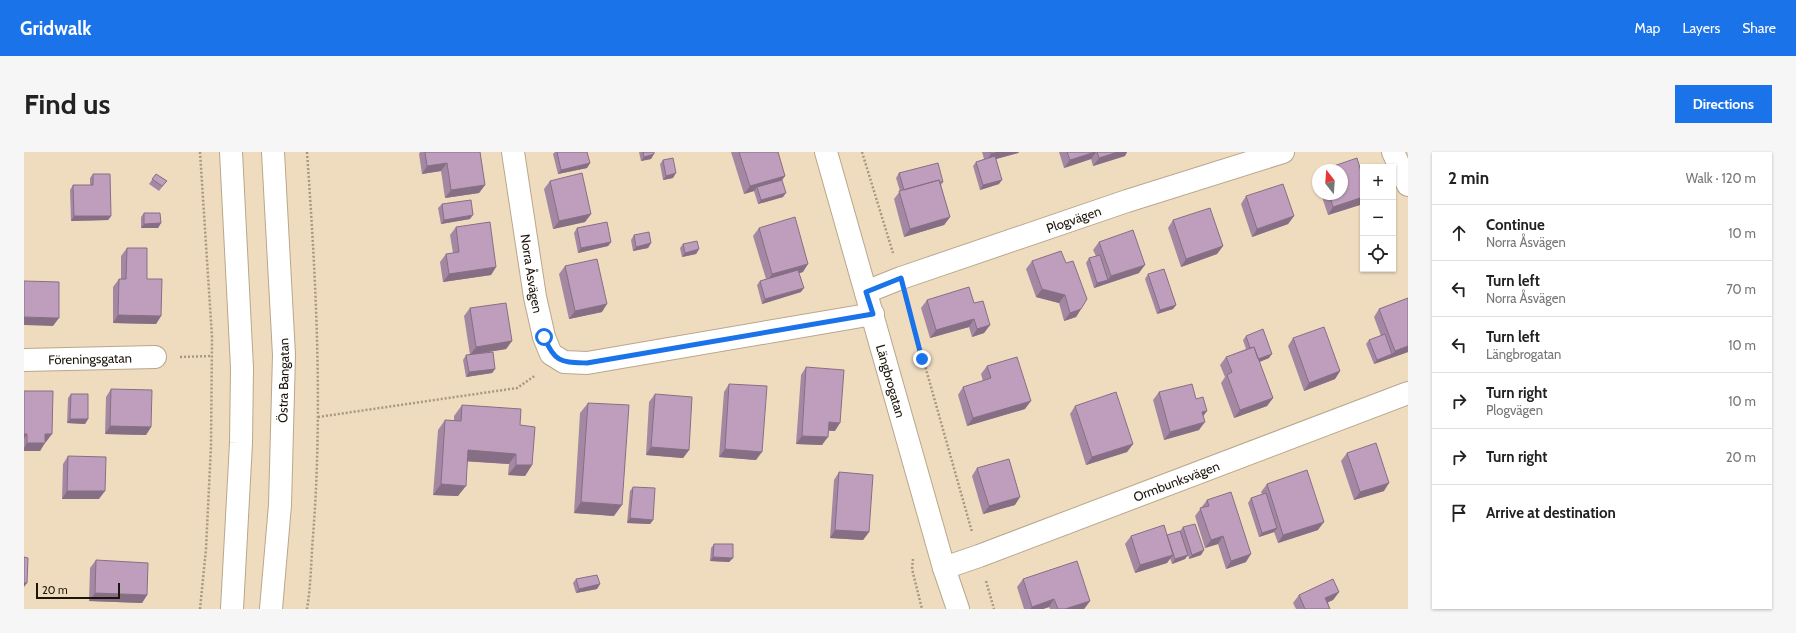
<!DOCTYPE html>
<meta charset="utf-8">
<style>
body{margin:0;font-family:Cabin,sans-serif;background:#f6f6f6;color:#222}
.controls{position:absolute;right:12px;top:12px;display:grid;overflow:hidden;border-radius:0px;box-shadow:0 1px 3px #0004}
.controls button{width:36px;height:36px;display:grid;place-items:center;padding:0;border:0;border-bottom:1px solid #e0e0e0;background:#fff;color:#222;font:20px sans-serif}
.compass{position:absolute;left:1288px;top:12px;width:36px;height:36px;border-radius:50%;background:#fff;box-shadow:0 1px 3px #0004;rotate:343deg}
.scale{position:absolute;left:12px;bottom:10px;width:84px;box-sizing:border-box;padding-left:4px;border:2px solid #1b150a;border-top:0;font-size:11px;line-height:14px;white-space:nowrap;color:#1b150a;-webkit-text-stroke:3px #efdcbf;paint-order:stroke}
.stop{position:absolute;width:12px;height:12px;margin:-9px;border:3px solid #1a73e8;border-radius:50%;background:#fff}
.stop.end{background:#1a73e8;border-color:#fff;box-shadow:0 1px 4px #0008}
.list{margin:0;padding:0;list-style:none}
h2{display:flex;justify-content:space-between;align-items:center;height:52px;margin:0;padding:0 16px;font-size:17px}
h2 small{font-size:13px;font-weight:400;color:#767676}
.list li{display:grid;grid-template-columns:26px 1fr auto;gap:12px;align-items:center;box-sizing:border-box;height:56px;padding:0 16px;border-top:1px solid #e0e0e0}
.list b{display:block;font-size:15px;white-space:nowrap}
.list p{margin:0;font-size:13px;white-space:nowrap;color:#767676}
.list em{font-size:13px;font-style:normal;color:#767676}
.icon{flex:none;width:22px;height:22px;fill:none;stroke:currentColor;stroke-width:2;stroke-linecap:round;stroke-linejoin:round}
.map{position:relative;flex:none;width:1384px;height:457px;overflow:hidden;border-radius:0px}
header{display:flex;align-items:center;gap:24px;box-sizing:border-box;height:56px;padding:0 20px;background:#1a73e8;color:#fff}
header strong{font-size:19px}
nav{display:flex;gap:22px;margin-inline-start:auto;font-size:14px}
.intro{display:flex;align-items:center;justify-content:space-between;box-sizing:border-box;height:96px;padding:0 24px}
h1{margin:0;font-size:28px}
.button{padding:10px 18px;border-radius:0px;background:#1a73e8;color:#fff;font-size:14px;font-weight:700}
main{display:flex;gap:24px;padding:0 24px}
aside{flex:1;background:#fff;border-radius:0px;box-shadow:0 1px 3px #0004}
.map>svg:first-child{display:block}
</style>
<header>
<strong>Gridwalk</strong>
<nav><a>Map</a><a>Layers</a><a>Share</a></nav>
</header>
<div class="intro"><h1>Find us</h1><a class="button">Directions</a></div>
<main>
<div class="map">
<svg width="1384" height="457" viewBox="0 0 1384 457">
<rect width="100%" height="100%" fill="#efdcbf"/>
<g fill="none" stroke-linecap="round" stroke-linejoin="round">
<defs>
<g id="street">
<path id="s1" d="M489,0L511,145L520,185L527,202L540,210L563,211L849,162"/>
<path d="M1369,0L1384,33"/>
<path id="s2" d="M842,140L877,126L1103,49L1259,0"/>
<path id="s3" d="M0,208L131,205"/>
<path id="s4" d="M920,416L955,404L1384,241"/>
</g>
<g id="secondary">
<path id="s5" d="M802,0L920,416L934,457"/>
</g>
<g id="primary">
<path d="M207,0L218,216L217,291L208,457"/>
<path id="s6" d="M247,457L256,353L260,203L249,0"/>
</g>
</defs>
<use href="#street" stroke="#b9a78c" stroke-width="24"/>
<use href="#secondary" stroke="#b9a78c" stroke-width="24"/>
<use href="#primary" stroke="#b9a78c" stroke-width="24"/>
<path stroke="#a69881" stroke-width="2.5" stroke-dasharray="2 2" stroke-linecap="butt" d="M283,0C292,128 299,256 289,384C287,409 287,433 283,457
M838,0L869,101
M883,150L948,380
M156,205L188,204
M294,265L493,236L512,223
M889,407L888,417L898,457
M962,429L970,457
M176,457L182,397L187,294L188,185L176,0"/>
<use href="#street" stroke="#fff" stroke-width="22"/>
<use href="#secondary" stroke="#fff" stroke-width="22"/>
<use href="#primary" stroke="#fff" stroke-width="22"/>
</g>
<path fill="#a488a3" d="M396,0H456L461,33L455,41L421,46L417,19L398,22L395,2Z
M531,0H563L566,11L563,16L534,22L529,2Z
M615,0H630L627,7L617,9Z
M707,0H754L761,24L758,28L759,45L734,52L730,39L720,42Z
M958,0H995L994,1L972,7L975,32L956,38L949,14L952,10L960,7Z
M1035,0H1103L1101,4L1069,14L1067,7L1040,16Z
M639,8L649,26L639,28L636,12Z
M875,21L919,30L917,33L926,65L920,73L880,85L870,47L876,39L872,26Z
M69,22L87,64L84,68L47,69L46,38L49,33H66V26Z
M132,22L143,29L135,39L125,32Z
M1294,23V34L1291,26Z
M1339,26V52L1304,63L1297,42H1318Z
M526,29L567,62L561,70L529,77L520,37Z
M1222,44L1270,64L1264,72L1228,85L1217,52Z
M418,52L446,67L417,72L414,56Z
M120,61L137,71L134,76H117V65Z
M1149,68L1199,94L1193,102L1157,115L1144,76Z
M432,75L472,115L467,123L419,130L416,110L422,102L429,101L426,83Z
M553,76L587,90L584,94L554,101L550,81Z
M735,76L779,120L775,121L777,140L738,152L733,133L736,129L742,127L729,84Z
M610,83L627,91L624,96L609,99L607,88Z
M1075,90L1115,121L1070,136L1062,111L1065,106L1072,104L1069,98Z
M659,92L675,97L672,102L658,105L656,96Z
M103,96L123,127L137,164L132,172L89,171V135L95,127H97V104Z
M1008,109L1057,157L1052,165L1040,169L1035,151L1012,145L1002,117Z
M541,114L578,160L545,167L535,122Z
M1124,122L1152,153L1149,157L1133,162L1121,127Z
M1384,146V200L1350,212L1342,192L1345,188L1357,184L1350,165L1355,157Z
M903,148L950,151L966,173L960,181L948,185L945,175L906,186L897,156Z
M446,156L488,189L482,197L446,203L440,164Z
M1222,184L1245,206L1235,210L1249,246L1243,254L1210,266L1197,231L1201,225L1196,213L1202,205L1222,197L1219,188Z
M1269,186L1316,219L1311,227L1280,239L1264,194Z
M442,203L471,217L468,221L442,225L439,208Z
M963,214L1001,257L943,274L934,243L939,235L959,229L957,222Z
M782,215L811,279H805L798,293L772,292L777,223Z
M705,232L732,308L695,305L700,240Z
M87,237L127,275L122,283L81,282L82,245Z
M0,239L22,290H21L16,299H0Z
M1135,240L1172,247L1183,259L1179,264L1175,278L1140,288L1129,248Z
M47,242L64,267L61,272L43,271L44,246Z
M631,242L665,298L659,306L622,303L625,250Z
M564,251L590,364L550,361L556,261Z
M438,253L496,273L508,313L501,324L484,323L485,312L443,309L434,344L409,343L414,278L421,268H430V264Z
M1051,254L1109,292L1103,300L1062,313L1046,262Z
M1323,301L1360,339L1330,348L1317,309Z
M44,304L75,347H38L39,312Z
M953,316L991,353L959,362L948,324Z
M815,320L845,380L839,388L806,386L810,328Z
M1243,332L1294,378L1254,391L1250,380L1235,385L1224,351L1227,346L1238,342L1237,340Z
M609,335L629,368L626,372L603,371L606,339Z
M1183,348L1222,410L1202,417L1194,392L1181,396L1171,364Z
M1159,375L1180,398L1177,403L1165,407L1164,403L1161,407L1148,412L1146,406L1143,411L1111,421L1101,392L1107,384H1143L1156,379Z
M690,392L709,406L705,410L686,409L687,396Z
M72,408L123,443L118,451L65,449L66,416Z
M552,427L576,432L573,437L552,441L549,431Z
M999,427L1066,449L1060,457H1026L1025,455L1019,457H1000L993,435Z
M1315,440L1309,448L1304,450L1306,457H1272L1269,451L1275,443Z"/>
<path fill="#866f84" d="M975,0H995L994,1L961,10L967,2Z
M1071,0H1072L1067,7L1040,16L1046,8Z
M1094,0H1103L1101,4L1069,14L1075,6Z
M630,2L627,7L617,9L620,5Z
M423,11L417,19L398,22L403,14Z
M566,11L563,16L534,22L537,18Z
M652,21L649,26L639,28L642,24Z
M761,24L755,32L733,35L730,39L720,42L726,34Z
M978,28L975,32L956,38L959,33Z
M461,33L455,41L421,46L427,38Z
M762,41L759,45L734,52L737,48Z
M1339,45V52L1304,63L1309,55Z
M567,62L561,70L529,77L535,69Z
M449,63L446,67L417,72L420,68Z
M50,64H87L84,68L47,69Z
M1270,64L1264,72L1228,85L1233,77Z
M926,65L920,73L880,85L886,77Z
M137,71L134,76H117L120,72Z
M587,90L584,94L554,101L557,96Z
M627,91L624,96L609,99L612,95Z
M1199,94L1193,102L1157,115L1162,107Z
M675,97L672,102L658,105L661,101Z
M784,112L779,120L743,130L748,122Z
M1121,113L1115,121L1070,136L1073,131L1084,128L1087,124Z
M472,115L467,123L419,130L425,122Z
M780,136L777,140L738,152L741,147Z
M1018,137L1041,143L1035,151L1012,145Z
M583,152L578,160L545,167L551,159Z
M1152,153L1149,157L1133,162L1136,158Z
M1057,157L1052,165L1040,169L1046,161Z
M94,163L137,164L132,172L89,171Z
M0,165L35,166L29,174L0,173Z
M950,167L945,175L906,186L912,178Z
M966,173L960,181L948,185L953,177Z
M488,189L482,197L446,203L452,195Z
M1384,194V200L1350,212L1353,208L1368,202L1371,199Z
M1248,202L1245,206L1228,213L1231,208Z
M471,217L468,221L442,225L445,220Z
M1316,219L1311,227L1280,239L1285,231Z
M1249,246L1243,254L1210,266L1216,258Z
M1007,249L1001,257L943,274L949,266Z
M1183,259L1177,267L1178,260Z
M46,267H64L61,272L43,271Z
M805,270L816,271L811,279L800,278Z
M1181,270L1175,278L1140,288L1146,280Z
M86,274L127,275L122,283L81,282Z
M0,282H3L0,287Z
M21,282H28L22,290H16Z
M778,284L804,285L798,293L772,292Z
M3,291H21L16,299H0V296Z
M1109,292L1103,300L1062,313L1068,305Z
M627,295L665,298L659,306L622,303Z
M701,297L738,300L732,308L695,305Z
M444,298L492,302L485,312L437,309Z
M492,313H508L501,324L484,323Z
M1365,331L1360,339L1330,348L1336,340Z
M417,332L442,334L434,344L409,343Z
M43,339H81L75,347H38Z
M996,345L991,353L959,362L965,354Z
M557,350L598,353L590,364L550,361Z
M606,366L629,368L626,372L603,371Z
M1300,370L1294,378L1254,391L1259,383Z
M1253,376L1250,380L1235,385L1238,381Z
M811,378L845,380L839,388L806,386Z
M1199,384L1194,392L1181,396L1187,388Z
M1180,398L1177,403L1165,407L1168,403Z
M1227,402L1222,410L1202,417L1207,409Z
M1149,403L1143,411L1111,421L1116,413Z
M1164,403L1161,407L1148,412L1151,407Z
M689,405L709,406L705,410L686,409Z
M0,431H3L0,435Z
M576,432L573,437L552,441L555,437Z
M1315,440L1309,448L1296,454L1301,446Z
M71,441L123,443L118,451L65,449Z
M1030,447L1025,455L1019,457H1006L1008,455Z
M1066,449L1060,457H1041Z"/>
<path fill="#bf9ebd" stroke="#866f84" d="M401,0H456L461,33L427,38L423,11L403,14Z
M533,0H563L566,11L537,18Z
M619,0H630V2L620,5Z
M715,0H754L761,24L726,34Z
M966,0H975L967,2Z
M1043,0H1071L1046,8Z
M1073,0H1094L1075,6Z
M971,4L978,28L959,33L952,10Z
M649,6L652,21L642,24L639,8Z
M1333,6L1339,26V45L1309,55L1305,42H1318V18H1298Z
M914,11L919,30H916L915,28L880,38L875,21Z
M558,21L567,62L535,69L526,29Z
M69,22H86L87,64H50L49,33H69Z
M132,22L143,29L138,34L128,27Z
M758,28L762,41L737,48L733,35Z
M915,28L926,65L886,77L875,39Z
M1259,32L1270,64L1233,77L1222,44Z
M447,48L449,63L420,68L418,52Z
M1186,56L1199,94L1162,107L1149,68Z
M120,61H136L137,71L120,72Z
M771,65L784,112L748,122L735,76Z
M466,70L472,115L425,122L422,102L435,100L432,75Z
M583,70L587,90L557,96L553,76Z
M1109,78L1121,113L1087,124L1075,90Z
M625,80L627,91L612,95L610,83Z
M673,89L675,97L661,101L659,92Z
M103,96H123V127H138L137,164L94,163L95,127H102Z
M1037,99L1042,111L1049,109L1063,147L1057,157L1046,161L1041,143L1018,137L1008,109Z
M1076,103L1084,128L1073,131L1065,106Z
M573,107L583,152L551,159L541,114Z
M1140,117L1152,153L1136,158L1124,122Z
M774,118L780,136L741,147L736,129Z
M0,129L35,130V166L0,165Z
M945,135L950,151L959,149L966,173L953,177L950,167L912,178L903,148Z
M1384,146V194L1371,199L1355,157Z
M482,151L488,189L452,195L446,156Z
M1300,175L1316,219L1285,231L1269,186Z
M1239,177L1248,202L1234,207L1230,195L1226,196L1222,184Z
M1361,182L1368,202L1353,208L1345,188Z
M1230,195L1249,246L1216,258L1203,223L1208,220L1202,205Z
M469,200L471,217L445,220L442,203Z
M993,205L1007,249L949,266L939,235L967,226L963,214Z
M782,215L820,218L816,271L805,270L804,285L778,284Z
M705,232L743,234L738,300L701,297Z
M1168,232L1172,247L1179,245L1183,259L1178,260L1181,270L1146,280L1135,240Z
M87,237L128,238L127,275L86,274Z
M0,239H29L28,282H21V291H3V282H0Z
M1092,240L1109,292L1068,305L1051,254Z
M47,242H64V267H46Z
M631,242L668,245L665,298L627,295Z
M564,251L605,253L598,353L557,350Z
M438,253L497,257L496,273L511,275L508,313H492V302L444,298L442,334L417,332L421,268L437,269Z
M1352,291L1365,331L1336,340L1323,301Z
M44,304L82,305L81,339H43Z
M985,307L996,345L965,354L953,316Z
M1283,318L1300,370L1259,383L1243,332Z
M815,320L849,323L845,380L811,378Z
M609,335L631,336L629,368L606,366Z
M1207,340L1227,402L1207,409L1199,384L1187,388L1176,356L1185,354L1183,348Z
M1242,341L1253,376L1238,381L1227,346Z
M1171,372L1180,398L1168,403L1159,375Z
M1140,373L1149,403L1116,413L1107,384Z
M1156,379L1164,403L1151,407L1143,383Z
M690,392H709V406L689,405Z
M0,405L4,406L3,431H0Z
M72,408L124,411L123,443L71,441Z
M1053,409L1066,449L1041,457H1034L1030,447L1008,455L999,427Z
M573,423L576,432L555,437L552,427Z
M1309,427L1315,440L1301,446L1306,457H1281L1275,443Z"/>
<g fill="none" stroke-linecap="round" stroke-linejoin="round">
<path stroke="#1a73e8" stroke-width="5" d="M520,185C531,211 537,210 563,211L849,162L842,140L877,126L898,207"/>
</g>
<g text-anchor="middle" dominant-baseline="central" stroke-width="3.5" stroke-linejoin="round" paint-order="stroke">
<g font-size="13" fill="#1b150a" stroke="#efdcbf">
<text stroke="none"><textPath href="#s2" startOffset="220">Plogvägen</textPath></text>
<text stroke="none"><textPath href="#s1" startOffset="123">Norra Åsvägen</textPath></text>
<text stroke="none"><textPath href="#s3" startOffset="66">Föreningsgatan</textPath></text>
<text stroke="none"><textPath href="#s6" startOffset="229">Östra Bangatan</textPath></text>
<text stroke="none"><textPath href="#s5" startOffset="238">Längbrogatan</textPath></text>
<text stroke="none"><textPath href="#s4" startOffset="248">Ormbunksvägen</textPath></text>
</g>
</g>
</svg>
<div class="controls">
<button>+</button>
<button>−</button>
<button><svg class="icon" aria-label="locate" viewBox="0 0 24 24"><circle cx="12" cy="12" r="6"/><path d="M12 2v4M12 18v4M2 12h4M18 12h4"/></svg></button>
</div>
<svg class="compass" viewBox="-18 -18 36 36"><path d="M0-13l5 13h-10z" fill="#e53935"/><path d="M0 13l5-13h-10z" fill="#767676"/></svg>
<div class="scale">20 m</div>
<div class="stop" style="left:520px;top:185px"></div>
<div class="stop end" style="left:898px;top:207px"></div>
</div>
<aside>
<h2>2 min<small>Walk · 120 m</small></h2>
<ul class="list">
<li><svg class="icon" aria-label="ahead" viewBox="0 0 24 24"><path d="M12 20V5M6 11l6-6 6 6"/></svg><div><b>Continue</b><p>Norra Åsvägen</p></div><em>10 m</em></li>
<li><svg class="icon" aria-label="left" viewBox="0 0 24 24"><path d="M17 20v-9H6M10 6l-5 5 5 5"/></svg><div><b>Turn left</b><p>Norra Åsvägen</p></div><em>70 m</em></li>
<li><svg class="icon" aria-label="left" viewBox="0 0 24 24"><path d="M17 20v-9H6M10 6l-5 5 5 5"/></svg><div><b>Turn left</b><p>Längbrogatan</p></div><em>10 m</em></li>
<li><svg class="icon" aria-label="right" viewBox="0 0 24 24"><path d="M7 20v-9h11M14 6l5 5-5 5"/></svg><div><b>Turn right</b><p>Plogvägen</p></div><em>10 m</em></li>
<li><svg class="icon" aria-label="right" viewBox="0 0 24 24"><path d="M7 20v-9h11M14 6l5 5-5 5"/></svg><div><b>Turn right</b></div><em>20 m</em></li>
<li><svg class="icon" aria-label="arrive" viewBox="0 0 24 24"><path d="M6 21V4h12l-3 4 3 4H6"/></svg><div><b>Arrive at destination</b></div></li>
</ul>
</aside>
</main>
